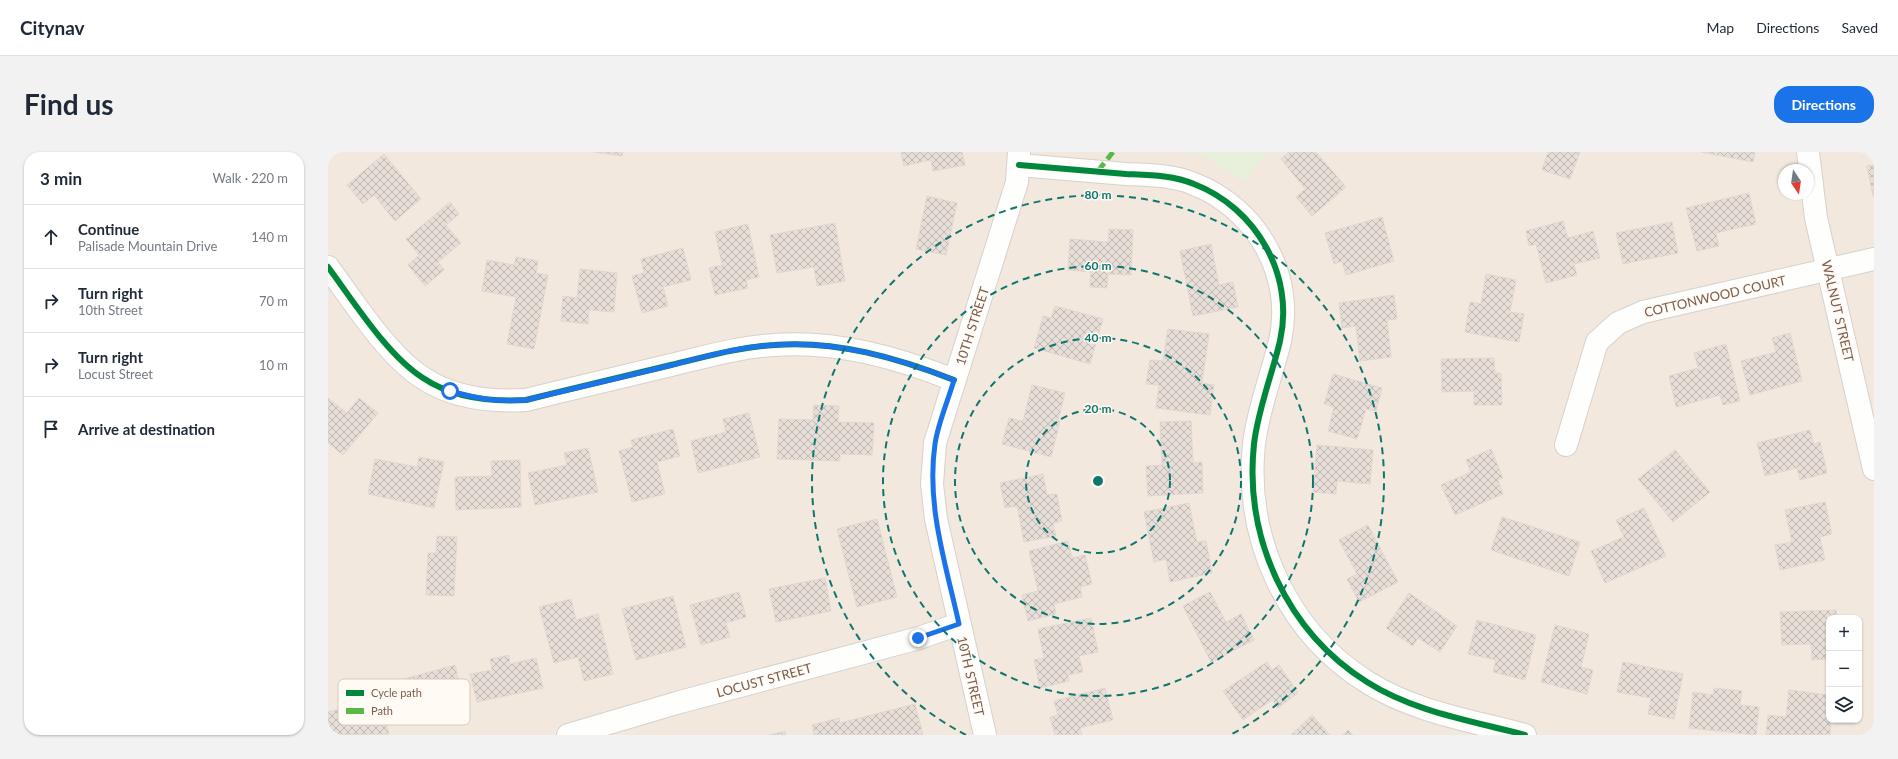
<!DOCTYPE html>
<meta charset="utf-8">
<style>
body{margin:0;font-family:Lato,sans-serif;background:#f2f2f3;color:#1f2937}
.controls{position:absolute;right:12px;bottom:12px;display:grid;overflow:hidden;border-radius:8px;box-shadow:0 1px 3px #0004}
.controls button{width:36px;height:36px;display:grid;place-items:center;padding:0;border:0;border-bottom:1px solid #e0e1e3;background:#fff;color:#1f2937;font:20px sans-serif}
.compass{position:absolute;left:1450px;top:12px;width:36px;height:36px;border-radius:50%;background:#fff;box-shadow:0 1px 3px #0004;rotate:167deg}
.stop{position:absolute;width:12px;height:12px;margin:-9px;border:3px solid #1a73e8;border-radius:50%;background:#fff}
.stop.end{background:#1a73e8;border-color:#fff;box-shadow:0 1px 4px #0008}
.list{margin:0;padding:0;list-style:none}
h2{display:flex;justify-content:space-between;align-items:center;height:52px;margin:0;padding:0 16px;font-size:17px}
h2 small{font-size:13px;font-weight:400;color:#747a83}
.list li{display:grid;grid-template-columns:26px 1fr auto;gap:12px;align-items:center;box-sizing:border-box;height:64px;padding:0 16px;border-top:1px solid #e0e1e3}
.list b{display:block;font-size:15px;white-space:nowrap}
.list p{margin:0;font-size:13px;white-space:nowrap;color:#747a83}
.list em{font-size:13px;font-style:normal;color:#747a83}
.icon{flex:none;width:22px;height:22px;fill:none;stroke:currentColor;stroke-width:2;stroke-linecap:round;stroke-linejoin:round}
.map{position:relative;flex:none;width:1546px;height:583px;overflow:hidden;border-radius:16px}
header{display:flex;align-items:center;gap:24px;box-sizing:border-box;height:56px;padding:0 20px;background:#fff;border-bottom:1px solid #e0e1e3}
header strong{font-size:19px}
nav{display:flex;gap:22px;margin-inline-start:auto;font-size:14px}
.intro{display:flex;align-items:center;justify-content:space-between;box-sizing:border-box;height:96px;padding:0 24px}
h1{margin:0;font-size:28px}
.button{padding:10px 18px;border-radius:16px;background:#1a73e8;color:#fff;font-size:14px;font-weight:700}
main{display:flex;gap:24px;padding:0 24px}
aside{flex:1;background:#fff;border-radius:16px;box-shadow:0 1px 3px #0004}
.map>svg:first-child{display:block}
</style>
<header>
<strong>Citynav</strong>
<nav><a>Map</a><a>Directions</a><a>Saved</a></nav>
</header>
<div class="intro"><h1>Find us</h1><a class="button">Directions</a></div>
<main>
<aside>
<h2>3 min<small>Walk · 220 m</small></h2>
<ul class="list">
<li><svg class="icon" aria-label="ahead" viewBox="0 0 24 24"><path d="M12 20V5M6 11l6-6 6 6"/></svg><div><b>Continue</b><p>Palisade Mountain Drive</p></div><em>140 m</em></li>
<li><svg class="icon" aria-label="right" viewBox="0 0 24 24"><path d="M7 20v-9h11M14 6l5 5-5 5"/></svg><div><b>Turn right</b><p>10th Street</p></div><em>70 m</em></li>
<li><svg class="icon" aria-label="right" viewBox="0 0 24 24"><path d="M7 20v-9h11M14 6l5 5-5 5"/></svg><div><b>Turn right</b><p>Locust Street</p></div><em>10 m</em></li>
<li><svg class="icon" aria-label="arrive" viewBox="0 0 24 24"><path d="M6 21V4h12l-3 4 3 4H6"/></svg><div><b>Arrive at destination</b></div></li>
</ul>
</aside>
<div class="map">
<svg width="1546" height="583" viewBox="0 0 1546 583">
<defs>
<pattern id="building-cross-hatch" width="8" height="8" patternUnits="userSpaceOnUse"><rect width="8" height="8" fill="#e6ded7"/><path d="M0 0l8 8M0 8l8-8" fill="none" stroke="#bfb7b1"/></pattern>
</defs>
<rect width="100%" height="100%" fill="#f9f5f0"/>
<path fill="#f2e8de" fill-rule="evenodd" d="M0,0H1546V583H0ZM1456,18H1480V42H1456ZM1501,466H1531V568H1501Z"/>
<path fill="#e7f0db" d="M850,0H939L917,29L876,3Z"/>
<path fill="url(#building-cross-hatch)" stroke="#e2d8d2" d="M266,0H295L294,4Z
M573,0H634L637,13L605,19L603,8L576,14Z
M961,0H988L1018,35L984,64L968,45L977,37L953,7Z
M1220,0H1252L1242,27L1214,18Z
M1373,0H1427L1425,10Z
M56,2L93,47L67,69L46,43L35,52L19,33Z
M1546,13V44H1545L1539,14Z
M1421,41L1428,72L1388,81L1391,94L1369,99L1358,56Z
M599,44L629,51L618,103L588,97Z
M122,50L131,62L118,73L133,91L110,110L116,118L97,134L80,113L91,103L78,87Z
M1054,65L1066,109L1018,123L1014,109L1006,112L997,81Z
M1235,69L1240,86L1265,79L1272,106L1246,112L1249,123L1218,131L1208,92L1201,94L1198,79Z
M1344,70L1350,101L1295,112L1288,81Z
M507,71L517,129L489,134L486,115L449,121L442,83Z
M420,72L431,125L418,128L420,136L387,143L381,116L394,113L387,80Z
M781,77L805,78L803,123L780,122L779,136L762,135L763,120L740,118L742,87L780,90Z
M883,92L891,133L905,130L910,155L865,164L852,99Z
M355,96L363,128L335,135L340,154L314,161L304,124L316,121L313,107Z
M188,105L210,109L208,121L220,123L206,197L179,192L188,145L154,139L159,108L186,113Z
M252,117L289,121L286,160L261,158L260,172L233,169L235,144L249,146Z
M1158,122L1188,128L1182,160L1196,162L1191,190L1137,180L1142,150L1153,152Z
M1066,143L1069,167L1059,168L1063,205L1032,209L1028,174L1014,176L1011,151Z
M727,154L775,167L762,212L706,196L715,164L723,166Z
M840,177L881,182L874,231L886,233L882,263L828,256L831,233L818,232L822,208L835,209Z
M1462,181L1474,229L1422,243L1413,209L1448,200L1444,186Z
M1398,192L1412,249L1395,253L1392,243L1348,255L1341,224L1370,216L1366,201Z
M1166,206L1167,221H1173L1174,253H1146V239L1114,240L1113,207Z
M1005,222L1054,236L1048,259L1038,257L1029,287L1000,279L1006,255L996,252Z
M704,233L737,241L730,269H732L723,305L674,292L681,266L695,269Z
M0,246L19,261L31,246L50,261L15,303L0,291Z
M486,253L511,254L510,270L546,271L544,303L512,302V309L449,307L451,267L485,268Z
M421,261L432,305L370,321L363,289L398,280L395,267Z
M863,269L865,311L874,310L875,341L820,344L818,314L834,313L832,270Z
M345,277L352,304L329,310L337,342L304,350L291,299L305,295L303,288Z
M1482,278L1486,292L1492,290L1499,321L1472,328L1469,316L1437,324L1429,291Z
M989,293L1045,298L1042,332L1009,329L1008,342L985,340Z
M260,296L270,340L207,353L200,321L239,313L236,301Z
M1163,297L1175,326L1170,328L1175,342L1127,363L1113,333L1143,320L1138,308Z
M1347,298L1382,340L1345,370L1310,327Z
M91,305L116,310L106,356L40,342L47,307L89,315Z
M192,308L193,355L128,358L127,325L164,324L163,309Z
M715,322L719,343L729,342L734,369L725,371L728,384L696,390L689,354L677,356L672,331Z
M1497,350L1504,382L1492,385L1497,408L1452,418L1447,393L1464,390L1457,358Z
M861,351L869,390L878,389L884,421L842,430L838,407L826,410L816,360Z
M1316,356L1338,404L1277,431L1263,399L1296,385L1288,368Z
M1174,365L1252,390L1241,424L1163,398Z
M549,367L569,445L529,455L509,377Z
M1040,373L1070,430L1031,450L1019,427L1029,422L1011,388Z
M109,384L129,385L126,444L98,443L100,401H108Z
M740,389L744,406L757,403L764,432L752,435L754,445L726,452L728,462L700,469L694,443L710,439L701,399Z
M497,426L503,459L448,470L441,437Z
M411,440L418,465L398,471L402,485L373,493L362,453Z
M882,440L898,470L913,462L926,488L883,510L855,454Z
M1081,441L1129,474L1112,500L1090,486L1085,494L1058,476Z
M345,444L358,495L308,508L294,457Z
M243,447L248,468L270,462L285,522L256,529L250,505L226,511L211,455Z
M1508,458L1509,466H1501V507L1484,508L1483,492L1454,493L1452,460Z
M763,466L770,500L751,504L755,520L740,523L741,529L712,536L706,508L716,506L710,477Z
M1149,468L1208,483L1197,528L1165,520L1168,508L1140,502Z
M1227,473L1261,482L1253,515L1265,518L1259,542L1213,530Z
M181,503L182,512L208,506L215,536L149,550L142,522L164,518L162,507Z
M939,510L944,518L951,513L970,541L950,556L944,548L915,568L895,539Z
M1295,510L1355,522L1346,567L1320,562L1323,546L1289,540Z
M127,513L139,560L112,567L108,553L74,563L65,530Z
M777,536L785,568L752,576L754,583H727L722,565L730,563L726,549Z
M1386,536L1414,539L1412,553L1431,555L1428,583L1361,576L1365,540L1385,543Z
M1461,538L1501,543V568H1503L1502,583H1438L1440,563L1458,565Z
M52,547L61,582L0,583V560Z
M587,552L595,583H486L484,573L511,566L512,571Z
M984,563L1002,583H963Z
M1020,578L1025,583H1014Z
M457,579L458,583H441Z"/>
<g fill="none" stroke-linecap="round" stroke-linejoin="round">
<defs>
<path id="minor" d="M691,13C727,16 762,19 798,22C820,23 845,23 866,32C928,56 967,123 952,189C944,223 930,257 926,292C916,386 959,480 1039,530C1086,560 1145,569 1197,583
M0,115C26,150 59,203 95,226C125,246 164,250 198,248C246,236 294,225 343,213C377,205 411,195 446,193C508,188 570,206 626,228
M1238,293L1269,190L1290,171L1315,160L1546,107
M240,583L352,550L591,486L631,472
M657,583L608,367L604,332L607,291L689,30L691,0"/>
<path id="tertiary" d="M1480,0L1488,66L1546,317"/>
</defs>
<use href="#minor" stroke="#d7d1cb" stroke-width="24"/>
<use href="#tertiary" stroke="#d7d1cb" stroke-width="24"/>
<use href="#minor" stroke="#fefefd" stroke-width="22"/>
<use href="#tertiary" stroke="#fefefd" stroke-width="22"/>
<path stroke="#58b947" stroke-width="5" stroke-dasharray="10 5" stroke-linecap="butt" d="M770,19L785,0"/>
<defs>
<path id="cycleway" d="M691,13C727,16 762,19 798,22C820,23 845,23 866,32C928,56 967,123 952,189C944,223 930,257 926,292C916,386 959,480 1039,530C1086,560 1145,569 1197,583
M0,115C26,150 59,203 95,226C125,246 164,250 198,248C246,236 294,225 343,213C377,205 411,195 446,193C508,188 570,206 626,228"/>
</defs>
<use href="#cycleway" stroke="#fffaf3" stroke-width="8"/>
<use href="#cycleway" stroke="#00873e" stroke-width="6"/>
</g>
<g fill="none" stroke-linecap="round" stroke-linejoin="round">
<path stroke="#1a73e8" stroke-width="5" d="M122,239C151,247 168,250 198,248C245,237 293,225 340,214C375,205 410,195 446,193C508,188 570,206 626,228C620,249 610,271 607,292C598,353 618,413 631,472L590,486"/>
</g>
<g fill="none" stroke="#0f766e" stroke-width="2" stroke-dasharray="7 5">
<circle cx="770" cy="329" r="72"/>
<circle cx="770" cy="329" r="143"/>
<circle cx="770" cy="329" r="215"/>
<path d="M638 583A286 286 0 1 1 902 583"/>
</g>
<g text-anchor="middle" dominant-baseline="central" stroke-width="3" stroke-linejoin="round" paint-order="stroke">
<g font-size="13" fill="#7a5c4d" stroke="#fffaf3">
<text transform="translate(1387 144) rotate(-13)">COTTONWOOD COURT</text>
<text transform="translate(1510 159) rotate(77)">WALNUT STREET</text>
<text transform="translate(644 174) rotate(-72)">10TH STREET</text>
<text transform="translate(643 524) rotate(77)">10TH STREET</text>
<text transform="translate(436 528) rotate(-15)">LOCUST STREET</text>
</g>
</g>
<rect x="10" y="527" width="132" height="46" rx="6" fill="#fffaf3" stroke="#d7cbc1" stroke-width="1"/>
<rect x="18" y="538" width="18" height="6" fill="#00873e"/>
<rect x="18" y="556" width="18" height="6" fill="#58b947"/>
<g font-size="11" fill="#7a5c4d">
<text x="43" y="545">Cycle path</text>
<text x="43" y="563">Path</text>
</g>
<circle cx="770" cy="329" r="6" fill="#0f766e" stroke="#fffaf3" stroke-width="2"/>
<g font-size="12" text-anchor="middle" font-weight="bold" fill="#0f766e" stroke="#fffaf3" stroke-width="3" stroke-linejoin="round" paint-order="stroke">
<text x="770" y="47">80 m</text>
<text x="770" y="118">60 m</text>
<text x="770" y="190">40 m</text>
<text x="770" y="261">20 m</text>
</g>
</svg>
<div class="controls">
<button>+</button>
<button>−</button>
<button><svg class="icon" aria-label="layers" viewBox="0 0 24 24"><path d="M12 4l9 5-9 5-9-5zM3 14l9 5 9-5"/></svg></button>
</div>
<svg class="compass" viewBox="-18 -18 36 36"><path d="M0-13l5 13h-10z" fill="#e53935"/><path d="M0 13l5-13h-10z" fill="#747a83"/></svg>
<div class="stop" style="left:122px;top:239px"></div>
<div class="stop end" style="left:590px;top:486px"></div>
</div>
</main>
